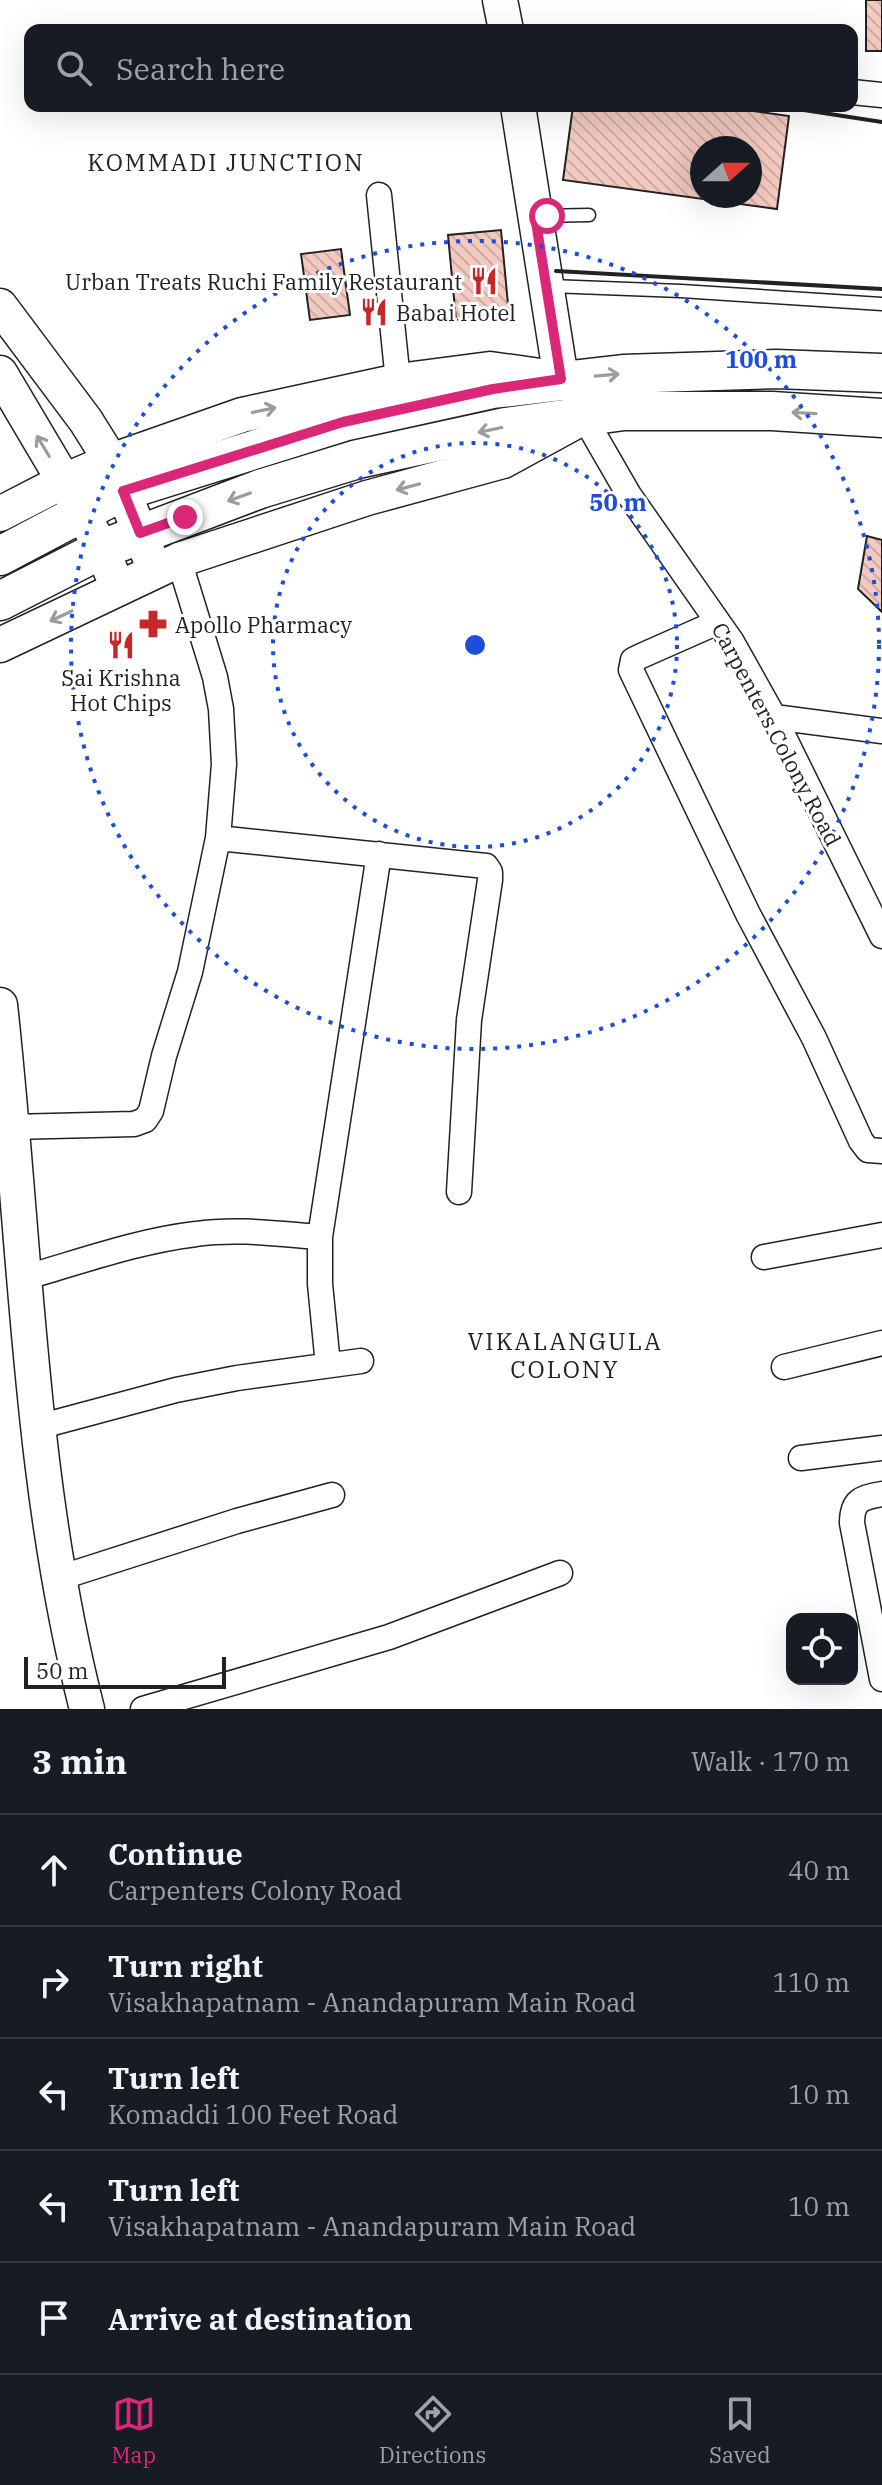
<!DOCTYPE html>
<meta charset="utf-8">
<style>
body{margin:0;font-family:"IBM Plex Serif",serif;background:#242831;color:#f1f3f6}
.controls{position:absolute;right:24px;bottom:24px;display:grid;overflow:hidden;border-radius:16px;box-shadow:0 8px 32px #0002}
.controls button{width:72px;height:72px;display:grid;place-items:center;padding:0;border:0;border-bottom:2px solid #363941;background:#171b24;color:#f1f3f6;font:40px sans-serif}
.compass{position:absolute;left:690px;top:136px;width:72px;height:72px;border-radius:50%;background:#171b24;box-shadow:0 8px 32px #0002;rotate:69deg}
.scale{position:absolute;left:24px;bottom:20px;width:202px;box-sizing:border-box;padding-left:8px;border:4px solid #222;border-top:0;font-size:22px;line-height:28px;white-space:nowrap;color:#222;-webkit-text-stroke:6px #fff;paint-order:stroke}
.stop{position:absolute;width:24px;height:24px;margin:-18px;border:6px solid #db2777;border-radius:50%;background:#fff}
.stop.end{background:#db2777;border-color:#fff;box-shadow:0 2px 8px #0008}
.list{margin:0;padding:0;list-style:none}
h2{display:flex;justify-content:space-between;align-items:center;height:104px;margin:0;padding:0 32px;font-size:34px}
h2 small{font-size:26px;font-weight:400;color:#9ea1a6}
.list li{display:grid;grid-template-columns:52px 1fr auto;gap:24px;align-items:center;box-sizing:border-box;height:112px;padding:0 32px;border-top:2px solid #363941}
.list b{display:block;font-size:30px;white-space:nowrap}
.list p{margin:0;font-size:26px;white-space:nowrap;color:#9ea1a6}
.list em{font-size:26px;font-style:normal;color:#9ea1a6}
.icon{flex:none;width:44px;height:44px;fill:none;stroke:currentColor;stroke-width:2;stroke-linecap:round;stroke-linejoin:round}
.map{position:relative;flex:none;width:882px;height:1709px;overflow:hidden}
.search{position:absolute;background:#171b24;box-shadow:0 8px 32px #0002;left:24px;right:24px;top:24px;height:88px;display:flex;align-items:center;gap:20px;box-sizing:border-box;padding:0 28px;border-radius:16px;color:#9ea1a6;font-size:30px}
.sheet{height:664px;background:#171b24}
nav{display:flex;justify-content:space-around;align-items:center;box-sizing:border-box;height:112px;border-top:2px solid #363941;background:#171b24;font-size:22px;color:#9ea1a6}
nav a{display:grid;justify-items:center;gap:4px}
nav .on{color:#db2777}
.map>svg:first-child{display:block}
</style>
<div class="map">
<svg width="882" height="1709" viewBox="0 0 882 1709">
<defs>
<pattern id="building-back-hatch" width="6" height="6" patternUnits="userSpaceOnUse" patternTransform="scale(2)"><rect width="6" height="6" fill="#f3c9c0"/><path d="M-1 5l2 2M0 0l6 6M5-1l2 2" fill="none" stroke="#d0aca5"/></pattern>
</defs>
<rect width="100%" height="100%" fill="#fff"/>
<path fill="url(#building-back-hatch)" stroke="#222" stroke-width="2" fill-rule="evenodd" d="M866,0H882V51H866Z
M573,106H719L789,116L777,209L563,180ZM702,148H750V196H702Z
M501,230L509,315L456,320L448,235Z
M341,249L350,315L310,320L301,254Z
M867,536L882,540V612L858,589Z"/>
<g fill="none" stroke-linecap="round" stroke-linejoin="round">
<defs>
<path id="lane" d="M538,216L589,215
M550,286L681,291L882,304"/>
<path id="street" d="M852,92L882,95
M379,195L398,381
M584,417L629,495L732,642L774,717L882,936
M718,622L641,656L633,660L631,670L748,914L814,1038L861,1141L868,1150L882,1151
M774,717L882,731
M218,838L486,866L490,872V880L469,1020L459,1192
M10,1127L134,1124L145,1120L151,1111L164,1056L190,972L218,838L224,764L221,709L215,677L179,560
M764,1257L882,1235
M23,1278C80,1262 137,1241 196,1234C237,1228 279,1234 320,1237
M328,1365L320,1284V1237L379,854
M784,1367L882,1343
M38,1427L176,1390L237,1378L361,1361
M801,1458L882,1448
M882,1494C861,1497 852,1501 852,1523L882,1679
M59,1578L237,1521L332,1495
M143,1709L389,1637L560,1573"/>
<path id="secondary" d="M500,0L506,30
M0,306L86,421L111,461L150,558
M0,373L64,481L102,549L118,589
M0,514L64,481L111,461L242,415L398,381L490,369L561,379L518,106
M0,645L179,560L367,498L503,461L580,419
M0,1005C26,1240 28,1479 87,1709"/>
<path id="primary" d="M0,556L123,491L343,422L493,389L623,374L776,369L882,373
M0,601L102,549L260,489L358,459L505,427L624,411H772L882,418"/>
</defs>
<use href="#lane" stroke="#222" stroke-width="15"/>
<use href="#street" stroke="#222" stroke-width="27"/>
<use href="#secondary" stroke="#222" stroke-width="37"/>
<use href="#primary" stroke="#222" stroke-width="41"/>
<use href="#lane" stroke="#fff" stroke-width="12"/>
<use href="#street" stroke="#fff" stroke-width="24"/>
<use href="#secondary" stroke="#fff" stroke-width="34"/>
<use href="#primary" stroke="#fff" stroke-width="38"/>
<path stroke="#222" stroke-width="4" d="M778,106L882,122
M556,271L882,289"/>
</g>
<defs><path id="oneway-shaft" d="M-6 0H5M1.5-3L5.5 0L1.5 3" fill="none" stroke-width="1.6" stroke-linecap="round" stroke-linejoin="round" transform="scale(2)"/></defs>
<g stroke="#9c9c9c">
<use href="#oneway-shaft" transform="translate(607 375) rotate(-5)"/>
<use href="#oneway-shaft" transform="translate(264 410) rotate(-12)"/>
<use href="#oneway-shaft" transform="translate(804 413) rotate(-177)"/>
<use href="#oneway-shaft" transform="translate(490 430) rotate(168)"/>
<use href="#oneway-shaft" transform="translate(43 446) rotate(-121)"/>
<use href="#oneway-shaft" transform="translate(408 487) rotate(165)"/>
<use href="#oneway-shaft" transform="translate(239 497) rotate(160)"/>
<use href="#oneway-shaft" transform="translate(61 616) rotate(155)"/>
</g>
<g fill="none" stroke-linecap="round" stroke-linejoin="round">
<path stroke="#db2777" stroke-width="10" d="M185,517L140,533L123,491L343,422L493,389L561,379L535,216H547"/>
</g>
<g fill="none" stroke="#1d4ed8" stroke-width="4" stroke-dasharray="4 8">
<circle cx="475" cy="645" r="202"/>
<circle cx="475" cy="645" r="404"/>
</g>
<defs>
<symbol id="restaurant-bare" viewBox="-9 -9 18 18"><path d="M-5-6h1v4h1v-4h1v4h1v-4h1v5L-1.5 .5V6h-2V.5L-5-1ZM5-6V6H3V1.5H1.5Q1.5-4 5-6Z" fill="#c62828" stroke="#fff" stroke-width="2.5" paint-order="stroke"/></symbol>
<symbol id="pharmacy-bare" viewBox="-9 -9 18 18"><path d="M-2-6h4v4h4v4h-4v4h-4v-4h-4v-4h4Z" fill="#c62828" stroke="#fff" stroke-width="2.5" paint-order="stroke"/></symbol>
</defs>
<g fill-rule="evenodd">
<use href="#restaurant-bare" x="464" y="261" width="40" height="40"/>
<use href="#restaurant-bare" x="354" y="292" width="40" height="40"/>
<use href="#pharmacy-bare" x="133" y="604" width="40" height="40"/>
<use href="#restaurant-bare" x="101" y="625" width="40" height="40"/>
</g>
<g text-anchor="middle" dominant-baseline="central" stroke-width="6" stroke-linejoin="round" paint-order="stroke">
<g font-size="22" fill="#222" stroke="#fff" text-anchor="start">
<text x="462" y="281" text-anchor="end">Urban Treats Ruchi Family Restaurant</text>
<text x="396" y="312">Babai Hotel</text>
<text x="175" y="624">Apollo Pharmacy</text>
<text x="121" y="677" text-anchor="middle">Sai Krishna<tspan x="121" dy="25">Hot Chips</tspan></text>
</g>
<g font-size="22" fill="#222" stroke="#fff">
<text transform="translate(777 734) rotate(62)">Carpenters Colony Road</text>
</g>
<g font-size="24" letter-spacing="2" fill="#222" stroke="#fff">
<text x="226" y="162">KOMMADI JUNCTION</text>
<text x="565" y="1341">VIKALANGULA<tspan x="565" dy="28">COLONY</tspan></text>
</g>
</g>
<circle cx="475" cy="645" r="12" fill="#1d4ed8" stroke="#fff" stroke-width="4"/>
<g font-size="24" text-anchor="middle" font-weight="bold" fill="#1d4ed8" stroke="#fff" stroke-width="6" stroke-linejoin="round" paint-order="stroke">
<text x="761" y="368">100 m</text>
<text x="618" y="511">50 m</text>
</g>
</svg>
<div class="controls">
<button><svg class="icon" aria-label="locate" viewBox="0 0 24 24"><circle cx="12" cy="12" r="6"/><path d="M12 2v4M12 18v4M2 12h4M18 12h4"/></svg></button>
</div>
<svg class="compass" viewBox="-18 -18 36 36"><path d="M0-13l5 13h-10z" fill="#e53935"/><path d="M0 13l5-13h-10z" fill="#9ea1a6"/></svg>
<div class="scale">50 m</div>
<div class="stop" style="left:547px;top:216px"></div>
<div class="stop end" style="left:185px;top:517px"></div>
<div class="search"><svg class="icon" aria-label="search" viewBox="0 0 24 24"><circle cx="10" cy="10" r="6"/><path d="M15 15l6 6"/></svg>Search here</div>
</div>
<section class="sheet">
<h2>3 min<small>Walk · 170 m</small></h2>
<ul class="list">
<li><svg class="icon" aria-label="ahead" viewBox="0 0 24 24"><path d="M12 20V5M6 11l6-6 6 6"/></svg><div><b>Continue</b><p>Carpenters Colony Road</p></div><em>40 m</em></li>
<li><svg class="icon" aria-label="right" viewBox="0 0 24 24"><path d="M7 20v-9h11M14 6l5 5-5 5"/></svg><div><b>Turn right</b><p>Visakhapatnam - Anandapuram Main Road</p></div><em>110 m</em></li>
<li><svg class="icon" aria-label="left" viewBox="0 0 24 24"><path d="M17 20v-9H6M10 6l-5 5 5 5"/></svg><div><b>Turn left</b><p>Komaddi 100 Feet Road</p></div><em>10 m</em></li>
<li><svg class="icon" aria-label="left" viewBox="0 0 24 24"><path d="M17 20v-9H6M10 6l-5 5 5 5"/></svg><div><b>Turn left</b><p>Visakhapatnam - Anandapuram Main Road</p></div><em>10 m</em></li>
<li><svg class="icon" aria-label="arrive" viewBox="0 0 24 24"><path d="M6 21V4h12l-3 4 3 4H6"/></svg><div><b>Arrive at destination</b></div></li>
</ul>
</section>
<nav>
<a class="on"><svg class="icon" aria-label="map" viewBox="0 0 24 24"><path d="M3 6l6-2 6 2 6-2v14l-6 2-6-2-6 2zM9 4v14M15 6v14"/></svg>Map</a>
<a><svg class="icon" aria-label="directions" viewBox="0 0 24 24"><path d="M12 3l9 9-9 9-9-9zM9 14v-3h6M13 9l2 2-2 2"/></svg>Directions</a>
<a><svg class="icon" aria-label="saved" viewBox="0 0 24 24"><path d="M7 4h10v16l-5-4-5 4z"/></svg>Saved</a>
</nav>
